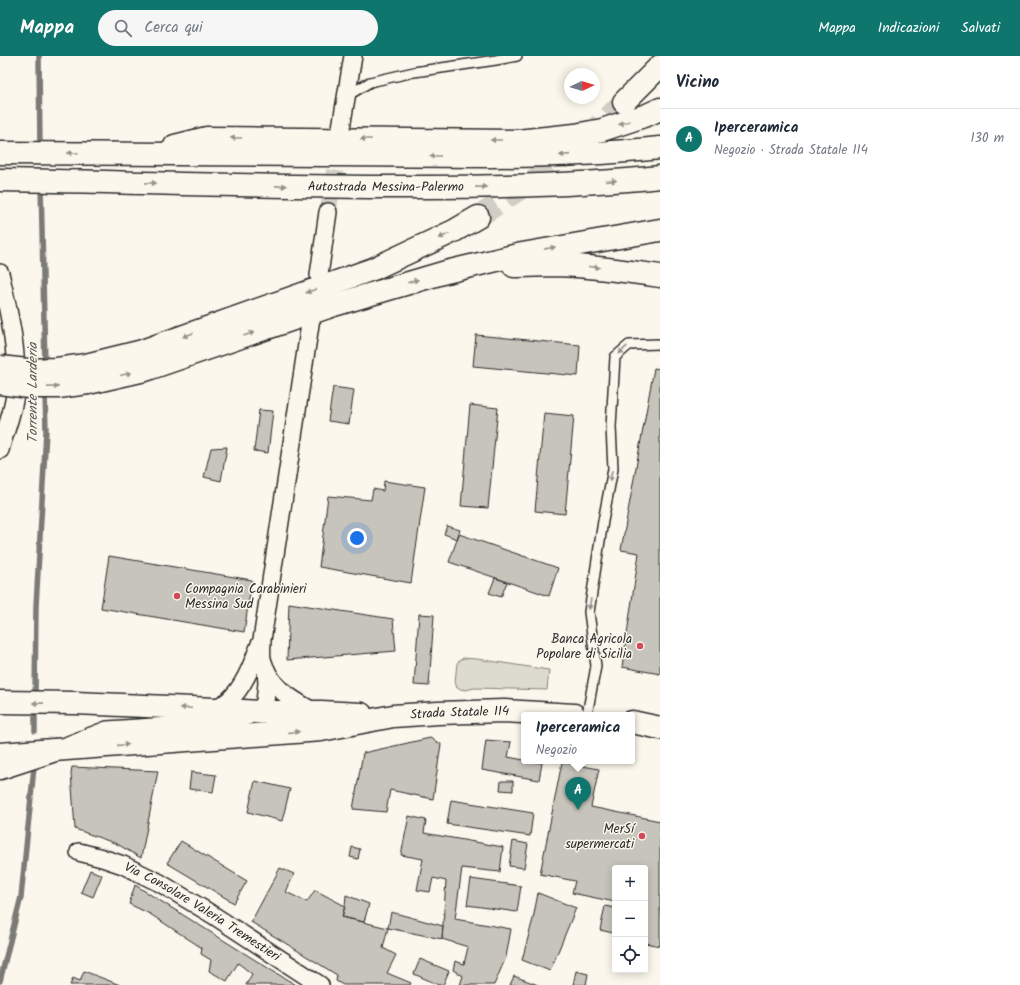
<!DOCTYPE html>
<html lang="it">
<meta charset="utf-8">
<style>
body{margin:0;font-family:Kalam,sans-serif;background:#f6f6f7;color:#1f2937}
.controls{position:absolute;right:12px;bottom:12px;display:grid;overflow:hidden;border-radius:4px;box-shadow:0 2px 10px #0003}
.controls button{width:36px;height:36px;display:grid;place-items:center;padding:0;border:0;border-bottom:1px solid #e0e1e3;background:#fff;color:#1f2937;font:20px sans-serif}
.compass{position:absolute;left:564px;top:12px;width:36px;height:36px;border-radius:50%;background:#fff;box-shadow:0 2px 10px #0003;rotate:86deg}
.you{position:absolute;left:357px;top:482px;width:14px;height:14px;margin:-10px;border:3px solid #fff;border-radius:50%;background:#1a73e8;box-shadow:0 0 0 6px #1a73e833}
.badge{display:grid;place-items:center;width:26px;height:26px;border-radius:50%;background:#0f766e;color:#fff;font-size:13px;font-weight:700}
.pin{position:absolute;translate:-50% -33px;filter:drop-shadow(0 1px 2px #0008)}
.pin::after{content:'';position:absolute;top:21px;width:14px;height:12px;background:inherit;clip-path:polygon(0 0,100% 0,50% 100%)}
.popup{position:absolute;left:521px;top:656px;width:114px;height:52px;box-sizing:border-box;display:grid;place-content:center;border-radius:4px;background:#fff;filter:drop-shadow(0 1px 3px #0005);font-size:13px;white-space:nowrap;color:#747a83}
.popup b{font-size:15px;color:#1f2937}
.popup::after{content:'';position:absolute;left:50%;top:100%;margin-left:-8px;border:8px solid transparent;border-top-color:#fff}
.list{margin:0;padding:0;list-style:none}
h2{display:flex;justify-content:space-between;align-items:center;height:52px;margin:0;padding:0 16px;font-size:17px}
h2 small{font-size:13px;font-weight:400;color:#747a83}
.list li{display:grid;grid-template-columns:26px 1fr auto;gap:12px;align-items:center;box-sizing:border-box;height:60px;padding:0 16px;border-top:1px solid #e0e1e3}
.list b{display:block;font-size:15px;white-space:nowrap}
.list p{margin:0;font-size:13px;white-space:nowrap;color:#747a83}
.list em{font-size:13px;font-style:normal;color:#747a83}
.icon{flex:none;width:22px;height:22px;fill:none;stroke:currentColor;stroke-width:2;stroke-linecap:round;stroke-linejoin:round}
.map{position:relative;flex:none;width:660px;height:929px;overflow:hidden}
header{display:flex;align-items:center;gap:24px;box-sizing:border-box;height:56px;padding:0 20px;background:#0f766e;color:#fff}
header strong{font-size:19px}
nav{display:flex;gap:22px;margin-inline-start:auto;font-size:14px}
.search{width:280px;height:36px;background:#f6f6f7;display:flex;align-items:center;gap:10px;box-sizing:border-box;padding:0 14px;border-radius:22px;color:#747a83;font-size:15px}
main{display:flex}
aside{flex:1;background:#fff}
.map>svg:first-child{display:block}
</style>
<header>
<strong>Mappa</strong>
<div class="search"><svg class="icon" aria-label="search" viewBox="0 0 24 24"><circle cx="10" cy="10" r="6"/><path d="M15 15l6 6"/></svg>Cerca qui</div>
<nav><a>Mappa</a><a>Indicazioni</a><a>Salvati</a></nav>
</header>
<main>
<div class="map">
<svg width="660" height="929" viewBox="0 0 660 929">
<rect width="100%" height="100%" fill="#fbf7ec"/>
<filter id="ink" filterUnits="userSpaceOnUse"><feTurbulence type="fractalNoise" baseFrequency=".025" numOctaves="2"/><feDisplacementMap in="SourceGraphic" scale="8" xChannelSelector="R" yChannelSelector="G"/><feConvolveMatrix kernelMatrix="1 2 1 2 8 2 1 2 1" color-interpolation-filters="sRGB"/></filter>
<g filter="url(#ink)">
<path fill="#dddad0" stroke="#84827e" d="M463,602L477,603L549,614L547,634L475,632L465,634L457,632L455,626L457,607Z"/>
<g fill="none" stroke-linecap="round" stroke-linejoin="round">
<path stroke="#7b7a75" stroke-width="5.5" d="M39,0L40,94
M41,128L45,310
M35,641L36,550L46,375L45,336
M35,675V650
M0,925L21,841L34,711"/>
</g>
<path fill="#c7c4bc" stroke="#2b2b2b" d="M476,279L580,289L578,320L473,310Z
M654,312L660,313V618L622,611L639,497L621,494Z
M333,331L354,334L349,368L328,365Z
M470,349L498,352L488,452L461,450Z
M259,354L273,355L268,397L254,395Z
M544,357L574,360L565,458L535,455Z
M227,391L221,425L204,421L211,392Z
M384,425L425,431L411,527L319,511L328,440L371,444L373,433L383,435Z
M447,470L460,474L457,483L444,478Z
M459,478L558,512L549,540L449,506Z
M109,500L252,524L244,576L101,552Z
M495,522L507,526L501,541L489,537Z
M289,547L393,563L396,595L287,604Z
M419,558L434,559L429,630L414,629Z
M430,682L441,688L433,743L390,734L386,756L353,753L363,697Z
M486,684L511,686L508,701L524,704V705H531L542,707L539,724L482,714Z
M562,706L599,713L591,751L660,765V890L645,887V812H615V846L572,837L575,825L540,818Z
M72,711L158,715L141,802L117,788L75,773L71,717Z
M191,716L216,719L213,736L189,733Z
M255,725L290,733L282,765L248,756Z
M501,725H513V735L500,734Z
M451,744L533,757L530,780L447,768Z
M409,760L426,764L424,777L503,791L500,816L462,812L455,863L511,873L506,901L494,929H460L463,920L453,914L455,905L464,908L468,891L442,883L446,825L433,822L430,836L417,834L423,803L401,799Z
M181,785L247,825L234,847L167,807Z
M513,785L528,788L524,812L509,810Z
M352,791L360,793L358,803L350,801Z
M280,812L294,818L286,836L307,846L315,834L345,850L342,861L388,872L383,892L396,899L387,917L411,927L410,929H343L336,925L337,919L251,866Z
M90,814L102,819L93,841L81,836Z
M471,823L521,830L517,856L467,849Z
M135,829L276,917L296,929H246L252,918L238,907L227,925L209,915L211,904L201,898L202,892L150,858L129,848Z
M538,837L576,852L550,915L522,904L533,863Z
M346,839L369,848L364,866L342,861L345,850Z
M605,850L615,852V869L613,877L600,874Z
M391,856L443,870L442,883L388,872Z
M420,903L449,915L443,929H439L414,918Z
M84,915L120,929H70L73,922L80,925Z
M576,915L588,918L586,929H573Z
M514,920L538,929H510Z"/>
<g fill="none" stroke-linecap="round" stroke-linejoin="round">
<path stroke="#d1cec5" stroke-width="17" stroke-dasharray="17 8" stroke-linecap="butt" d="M328,156L339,87"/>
<path stroke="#d1cec5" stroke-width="22" stroke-dasharray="22 11" stroke-linecap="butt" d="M478,161L541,119L584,83L624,46"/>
<defs>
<path id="service" d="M347,40L370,26L414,16L496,4L517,0
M587,659L596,610L589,556L603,465L613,413L611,371L615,301L629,289L660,288"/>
<g id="minor">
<path d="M341,72L353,0"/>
<path d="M0,217C9,257 19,297 15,338C13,357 5,375 0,394"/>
<path d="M319,219L328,156"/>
<path d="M311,262L262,584C262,590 261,597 262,603C270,632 290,642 314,656"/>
<path d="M215,653C219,650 224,648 228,645C244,632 253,606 260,588"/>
<path d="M68,689L107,674L216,667L236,664L258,656L265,646L267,627L266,614"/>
<path id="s1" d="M79,796L102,802L123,809L160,827L213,859L320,929"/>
</g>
<g id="primary">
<path d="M0,646L75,647L215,653L258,656H321L361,658"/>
<path d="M632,666L660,672"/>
<path id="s2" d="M0,698L321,674L393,660L438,657L504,655L574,659"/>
</g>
<g id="motorway">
<path d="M624,46L660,10"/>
<path d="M175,90L207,82L517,85L575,79L602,74L647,59L660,53"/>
<path d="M0,97L489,100C546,100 603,98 660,92"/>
<path id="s3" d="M0,124C142,126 283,132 425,131C503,131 582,129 660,121"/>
<path d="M514,210C528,210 543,209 558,209C592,210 626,215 660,220"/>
<path d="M86,309L139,296L373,213L454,175L478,161"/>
<path d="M88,327L145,314L334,249L446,216L522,198L660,174"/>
<path d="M0,712L55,694"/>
</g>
</defs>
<use href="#service" stroke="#2b2b2b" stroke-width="12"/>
<use href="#minor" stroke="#2b2b2b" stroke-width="20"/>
<use href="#primary" stroke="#2b2b2b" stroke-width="25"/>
<use href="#motorway" stroke="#2b2b2b" stroke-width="25"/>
<use href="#service" stroke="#fbf7ec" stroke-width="9"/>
<use href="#minor" stroke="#fbf7ec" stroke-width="17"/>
<use href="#primary" stroke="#fbf7ec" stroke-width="22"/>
<use href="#motorway" stroke="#fbf7ec" stroke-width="22"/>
<defs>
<path id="motorway-bridge" d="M0,311L27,314L57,313L86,309
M0,327L29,331H58L88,327"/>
</defs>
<use href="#motorway-bridge" stroke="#2b2b2b" stroke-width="25" stroke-linecap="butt"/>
<use href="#motorway-bridge" stroke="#fbf7ec" stroke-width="22"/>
</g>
<defs><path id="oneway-solid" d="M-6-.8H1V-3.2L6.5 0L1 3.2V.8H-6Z"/></defs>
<g fill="#93918c">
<use href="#oneway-solid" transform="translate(624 67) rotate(161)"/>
<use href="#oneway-solid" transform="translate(236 82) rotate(-180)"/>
<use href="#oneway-solid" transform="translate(366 83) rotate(-180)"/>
<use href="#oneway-solid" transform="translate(496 84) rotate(-180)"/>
<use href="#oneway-solid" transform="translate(73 97) rotate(-179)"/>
<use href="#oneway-solid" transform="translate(565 99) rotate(176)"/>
<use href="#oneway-solid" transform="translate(435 100) rotate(-180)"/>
<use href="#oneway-solid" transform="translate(611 125) rotate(-4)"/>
<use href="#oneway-solid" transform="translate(151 127) rotate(1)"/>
<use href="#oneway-solid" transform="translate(281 130) rotate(1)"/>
<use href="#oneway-solid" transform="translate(481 131) rotate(-1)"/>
<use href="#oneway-solid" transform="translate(444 180) rotate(154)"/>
<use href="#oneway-solid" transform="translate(550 192) rotate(-11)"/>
<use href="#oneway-solid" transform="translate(594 211) rotate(5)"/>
<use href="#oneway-solid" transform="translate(413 225) rotate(-16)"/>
<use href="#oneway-solid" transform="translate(311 235) rotate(160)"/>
<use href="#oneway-solid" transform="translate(249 278) rotate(-19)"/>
<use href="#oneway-solid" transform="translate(188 279) rotate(160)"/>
<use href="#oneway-solid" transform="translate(623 294) rotate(137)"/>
<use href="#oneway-solid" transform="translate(126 318) rotate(-14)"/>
<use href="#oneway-solid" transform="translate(53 331) rotate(-1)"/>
<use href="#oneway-solid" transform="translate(611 420) rotate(101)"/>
<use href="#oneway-solid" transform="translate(590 548) rotate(99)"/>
<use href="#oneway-solid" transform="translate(38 647) rotate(-179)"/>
<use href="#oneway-solid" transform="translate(186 652) rotate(-178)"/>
<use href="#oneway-solid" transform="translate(294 676) rotate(-4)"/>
<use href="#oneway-solid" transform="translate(123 689) rotate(-4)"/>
</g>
</g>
<g fill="#d1495b" stroke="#fbf7ec" stroke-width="1.5">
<circle cx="177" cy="540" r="4"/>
<circle cx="640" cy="590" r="4"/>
<circle cx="642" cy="780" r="4"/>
</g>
<g text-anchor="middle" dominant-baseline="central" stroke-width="3" stroke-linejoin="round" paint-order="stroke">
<g font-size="13" fill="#2b2b2b" stroke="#fbf7ec">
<text stroke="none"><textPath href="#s3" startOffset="386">Autostrada Messina-Palermo</textPath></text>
<text stroke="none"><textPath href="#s2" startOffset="462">Strada Statale 114</textPath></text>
<text stroke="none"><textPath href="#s1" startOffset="138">Via Consolare Valeria Tremestieri</textPath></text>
</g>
<g font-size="13" fill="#2b2b2b" stroke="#fbf7ec" text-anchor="end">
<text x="185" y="533" text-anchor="start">Compagnia Carabinieri<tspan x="185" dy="15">Messina Sud</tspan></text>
<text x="632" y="583">Banca Agricola<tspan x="632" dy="15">Popolare di Sicilia</tspan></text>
<text x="634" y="773">MerSí<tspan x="634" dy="15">supermercati</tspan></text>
</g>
<g font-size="14" font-style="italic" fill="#5a5956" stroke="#fbf7ec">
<text transform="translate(33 337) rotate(-90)">Torrente Larderia</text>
</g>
</g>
</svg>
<div class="controls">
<button>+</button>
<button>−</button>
<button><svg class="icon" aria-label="locate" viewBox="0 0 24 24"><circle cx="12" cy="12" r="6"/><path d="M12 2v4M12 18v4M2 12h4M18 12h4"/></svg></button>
</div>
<svg class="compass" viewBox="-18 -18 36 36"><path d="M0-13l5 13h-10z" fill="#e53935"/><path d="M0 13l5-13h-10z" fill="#747a83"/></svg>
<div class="you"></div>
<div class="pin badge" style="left:578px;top:754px">A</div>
<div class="popup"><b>Iperceramica</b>Negozio</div>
</div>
<aside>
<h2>Vicino<small></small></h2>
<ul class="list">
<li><span class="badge">A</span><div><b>Iperceramica</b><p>Negozio · Strada Statale 114</p></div><em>130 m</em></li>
</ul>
</aside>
</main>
